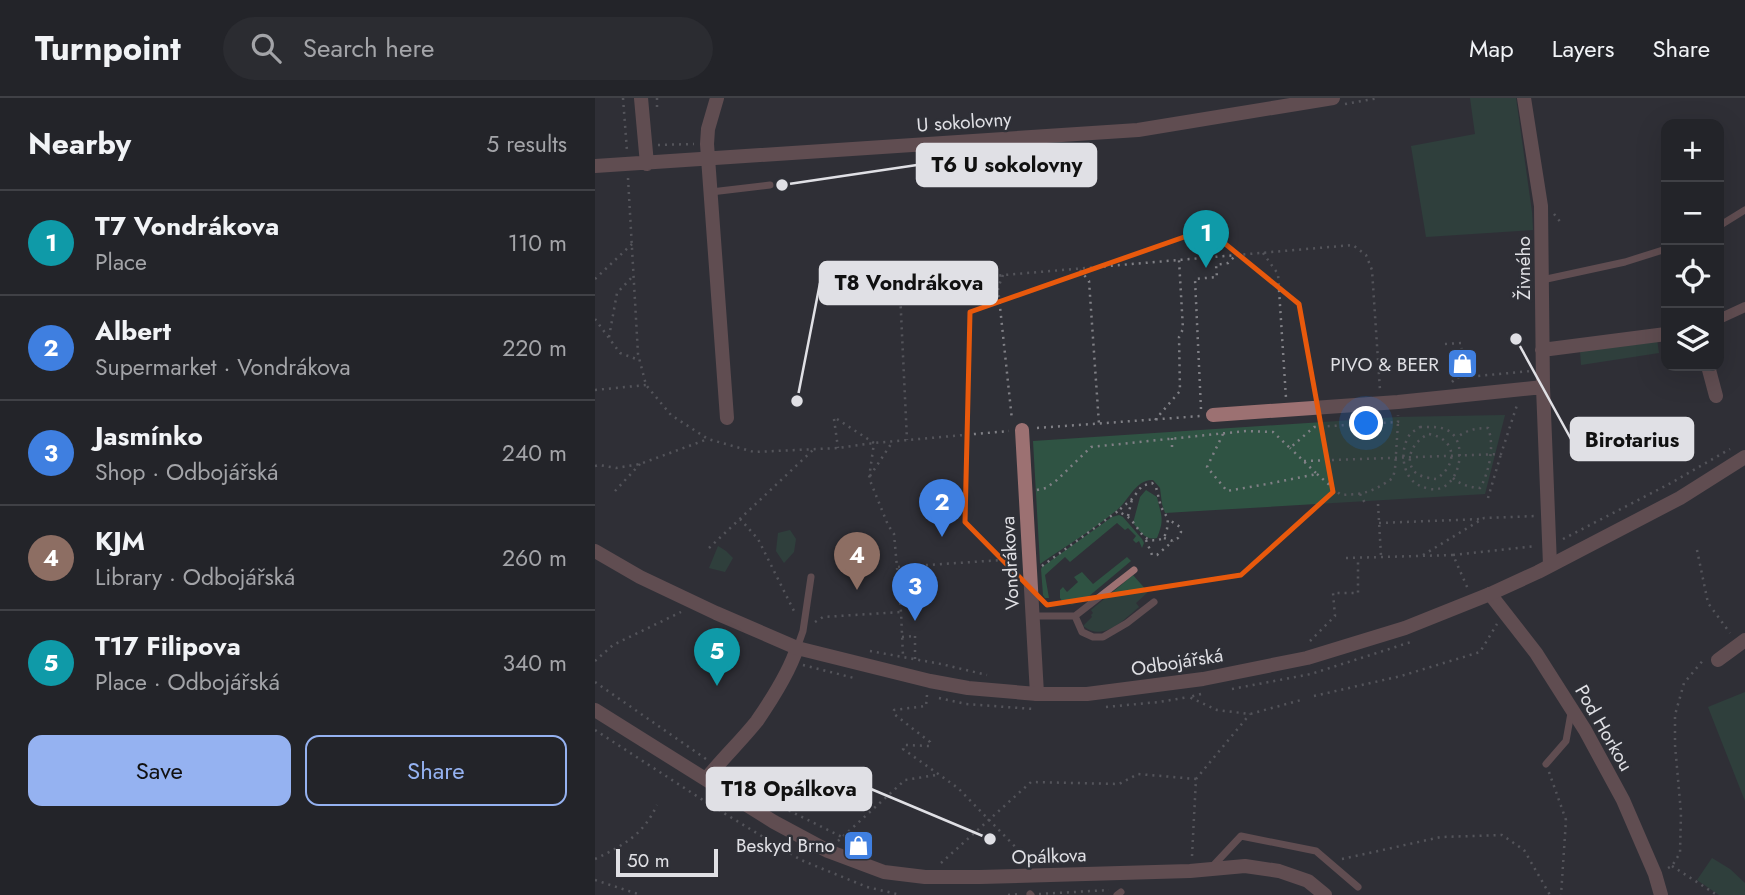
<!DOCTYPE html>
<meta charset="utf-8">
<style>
body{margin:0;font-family:Jost,sans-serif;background:#2b2c31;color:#f1f3f6}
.controls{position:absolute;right:21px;top:21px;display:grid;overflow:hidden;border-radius:14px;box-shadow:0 7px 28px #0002}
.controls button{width:63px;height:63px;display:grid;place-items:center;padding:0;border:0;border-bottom:2px solid #404146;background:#232429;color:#f1f3f6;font:35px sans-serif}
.scale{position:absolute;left:21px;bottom:18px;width:102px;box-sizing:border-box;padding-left:7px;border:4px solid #e0e0e5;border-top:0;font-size:19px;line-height:24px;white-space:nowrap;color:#e0e0e5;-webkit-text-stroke:5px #2f3037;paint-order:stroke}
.you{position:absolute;left:772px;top:326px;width:24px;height:24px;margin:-18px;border:5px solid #fff;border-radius:50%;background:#1a73e8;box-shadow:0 0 0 10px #1a73e833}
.badge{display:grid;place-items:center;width:46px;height:46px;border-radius:50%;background:#95b2f1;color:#fff;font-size:23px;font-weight:700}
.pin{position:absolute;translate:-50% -58px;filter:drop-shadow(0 2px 4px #0008)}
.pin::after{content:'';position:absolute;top:37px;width:24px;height:21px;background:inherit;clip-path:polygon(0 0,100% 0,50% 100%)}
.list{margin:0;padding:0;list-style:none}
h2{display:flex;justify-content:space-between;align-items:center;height:91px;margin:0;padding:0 28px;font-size:30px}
h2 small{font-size:23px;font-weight:400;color:#a3a4a8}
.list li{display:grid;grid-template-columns:46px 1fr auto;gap:21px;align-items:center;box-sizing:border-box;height:105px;padding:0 28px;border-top:2px solid #404146}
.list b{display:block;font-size:26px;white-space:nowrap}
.list p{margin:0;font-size:23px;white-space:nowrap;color:#a3a4a8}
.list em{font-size:23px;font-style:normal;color:#a3a4a8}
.actions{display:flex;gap:14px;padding:21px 28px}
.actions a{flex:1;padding:16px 0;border:2px solid #95b2f1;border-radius:14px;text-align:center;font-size:24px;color:#95b2f1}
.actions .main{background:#95b2f1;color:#111}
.icon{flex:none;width:38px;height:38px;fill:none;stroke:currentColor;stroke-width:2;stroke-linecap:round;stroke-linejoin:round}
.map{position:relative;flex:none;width:1150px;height:797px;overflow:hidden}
header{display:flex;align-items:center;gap:42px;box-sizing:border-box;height:98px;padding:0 35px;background:#232429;border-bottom:2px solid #404146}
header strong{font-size:33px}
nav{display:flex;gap:38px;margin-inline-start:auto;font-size:24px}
.search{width:490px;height:63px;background:#2b2c31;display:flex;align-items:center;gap:18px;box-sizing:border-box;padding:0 24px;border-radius:38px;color:#a3a4a8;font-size:26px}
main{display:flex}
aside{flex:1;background:#232429}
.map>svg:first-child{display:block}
</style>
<header>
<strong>Turnpoint</strong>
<div class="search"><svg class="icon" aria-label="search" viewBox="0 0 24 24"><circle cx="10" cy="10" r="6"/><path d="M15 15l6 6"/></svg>Search here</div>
<nav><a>Map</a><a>Layers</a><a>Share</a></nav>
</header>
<main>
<aside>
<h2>Nearby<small>5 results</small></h2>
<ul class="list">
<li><span class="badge" style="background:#0f9aa8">1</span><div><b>T7 Vondrákova</b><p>Place</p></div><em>110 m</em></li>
<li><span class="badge" style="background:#3f7fe0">2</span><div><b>Albert</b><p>Supermarket · Vondrákova</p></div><em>220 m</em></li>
<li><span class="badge" style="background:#3f7fe0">3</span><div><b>Jasmínko</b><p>Shop · Odbojářská</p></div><em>240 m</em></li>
<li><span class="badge" style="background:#8d6e63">4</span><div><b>KJM</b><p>Library · Odbojářská</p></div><em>260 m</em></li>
<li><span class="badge" style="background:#0f9aa8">5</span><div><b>T17 Filipova</b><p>Place · Odbojářská</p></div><em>340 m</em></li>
</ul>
<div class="actions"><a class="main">Save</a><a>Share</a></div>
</aside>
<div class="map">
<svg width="1150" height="797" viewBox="0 0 1150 797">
<rect width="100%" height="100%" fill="#2f3037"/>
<path fill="#2f5343" d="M875,0H921L937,114L938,132L831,139L816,48L880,36Z
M1062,241L1064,255L986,267L985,252Z
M910,317L890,396L570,415L567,406L565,390L558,382C541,381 534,402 522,412C498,432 471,448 445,466L438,343L803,319Z
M551,392L562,399C566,418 570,420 562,440C550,443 545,433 538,425L545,399Z
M524,417L528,419L547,441L549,445L547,450L544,443L541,445L538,442L541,438L533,430L530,432L522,425L475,464L470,459L450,477L454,500H450L448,497L446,471L447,469L517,419Z
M195,432L201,441L199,454L189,465L181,453L183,435Z
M123,448L131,453L138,460L130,474L114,470Z
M532,459L536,463L493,499L477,507L468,504L465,500V492L468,489L472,494L483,484L479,479L487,474L498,486Z
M538,477L553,494L541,505L544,509C527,523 509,544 488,528L497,519L496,517L498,515L496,512Z
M1150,594V703L1113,609Z
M1117,760L1135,771L1150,785V797H1124L1102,782Z"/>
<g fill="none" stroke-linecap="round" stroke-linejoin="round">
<path stroke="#808086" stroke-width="2.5" stroke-dasharray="2 5" stroke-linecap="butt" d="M28,0L32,53
M62,0V12
M750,6L784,0
M63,47L99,46
M33,80L43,256L51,287L76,317L113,341L159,354L243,350L279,345L414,333
M959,116L967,126
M668,155L683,176L691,300
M485,172L494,183L504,326
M408,177L403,190L417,322
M390,179L403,190
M0,181L37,146
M297,183L305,194L312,342
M234,206L247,187L339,177L351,182L758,147L771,157L777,172L785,292
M0,221L25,255L44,262
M14,239L22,195L39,177
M850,246L866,245L867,256
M857,284L861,280L936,273
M0,292L51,287
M606,311L600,181L622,179L621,167L633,165L640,158
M239,321L243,350
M242,321L279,345L274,380L293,427L299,436L306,514L308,558
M560,322L585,293L584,239L588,231L584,162
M825,329C834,329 844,328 852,332C875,342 865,396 835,391C827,389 821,387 816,381C806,369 806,347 816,335C819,333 822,331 825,329Z
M442,330L606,318
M628,336L612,369L632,393L672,386L722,376L695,350
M834,336C862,341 863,367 841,381C834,380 824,379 819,373C808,359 821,341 834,336Z
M577,340V352
M709,363L906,356L923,304
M0,368L4,367L21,370L45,366L113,341
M722,376L746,397C771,396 777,394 798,380L800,371L803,325
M275,378L298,343
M858,380C866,387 874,389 885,390C894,375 900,347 893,330C880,330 872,332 861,340
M442,392L451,390L462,382L496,349L651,333L678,334L695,350L719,329L803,324V317
M20,393L45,366
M765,396L771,407
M893,400L906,356
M783,406L786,458
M533,418L537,401
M145,421L163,441L201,517
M784,425L886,421
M569,440L578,443L583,440L586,434L585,429L573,421
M968,441L1076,385L1135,351
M551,442L557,457H562L578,443
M114,450L219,351
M1102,452L1113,505L1135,535
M828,457L889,420L941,418
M858,457L941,448
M751,460L858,457L873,491
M447,468L523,413C524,414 532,418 533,419C546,430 547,449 569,440L572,431L573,421L566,409L561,389L557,385L547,388L537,401L523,413
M303,469L422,461
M220,524L228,519L306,514
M307,539L320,538
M715,543L740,518L738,495H763V460
M275,553L346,566L392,577
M320,561V537
M0,563L18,547L86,514
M208,567L259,580
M0,584L111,661
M637,591L716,576L816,544
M606,596L594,599L622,612L655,616L706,602
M332,597L331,608L299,612V616L335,644V648L310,647L308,651L363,690L435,764
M719,598L806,578L885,554L902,526
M344,600L371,606L438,611
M511,609L564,604L594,599
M0,632L114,706L206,762L272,789L306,797
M954,674L971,722L966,797
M134,676L191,711L247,739
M243,743L310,682L341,677
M597,758L601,681L655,616
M0,761C29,747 48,737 62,707
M747,761L846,739L907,737L929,752L955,797
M346,765L436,684L524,686L543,676L601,681
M1077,768L1122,797
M1073,770L1077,768L1085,755L1086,715L1080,647V617L1089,585L1110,560
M0,782L46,797
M444,796L514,792
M413,797L427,796"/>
<path stroke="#9c7172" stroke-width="7" d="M116,94L175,87
M1124,128L1150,112
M947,182L1030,164L1071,151
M438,518H480L539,472
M480,518L487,534L498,539H508L532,525L559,504
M202,550L208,533L216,479
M951,666L971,643L976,615
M616,770L646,738L721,753L763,789
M435,796L436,797
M522,797L526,794"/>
<path stroke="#9c7172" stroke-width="10" d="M1124,221L1150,209"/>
<path stroke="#9c7172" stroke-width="14" d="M46,0L52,66
M122,0L113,31L112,46L132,320
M929,0L946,108L948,289L955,467
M0,68L543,32L738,0
M947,252L1071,236
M1113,268L1121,298
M618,317L803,304L948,289
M427,332L442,596
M895,496L941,555L990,632L1028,702L1060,776L1066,797
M1123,562L1150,542
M0,612L179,724L233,753L289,774L330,779H385L595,773L650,768L684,773L713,783L730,797
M111,681C127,661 146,643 162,623C175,604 195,572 202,550"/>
<path stroke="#9c7172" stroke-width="14" d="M0,453L45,479L121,515L202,550L335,583L373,590L442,596H492L608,581L712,560L810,530L895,496L943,474L1085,400L1150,359"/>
</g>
<path d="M0 0H1150V797H0ZM612,131L704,206L738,394L646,477L452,507L370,424L375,214Z" fill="#2f3037" fill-opacity=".55" fill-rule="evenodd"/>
<path fill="none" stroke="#e8590c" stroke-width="5" stroke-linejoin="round" d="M612,131L704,206L738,394L646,477L452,507L370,424L375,214Z"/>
<defs>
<symbol id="shop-square" viewBox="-11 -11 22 22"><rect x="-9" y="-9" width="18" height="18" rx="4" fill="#3f7fe0" stroke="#2f3037"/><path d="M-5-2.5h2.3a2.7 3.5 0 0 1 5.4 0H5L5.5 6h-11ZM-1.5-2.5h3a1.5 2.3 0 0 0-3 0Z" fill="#fff"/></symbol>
</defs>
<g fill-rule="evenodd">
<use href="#shop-square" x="850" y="248" width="35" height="35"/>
<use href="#shop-square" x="246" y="730" width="35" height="35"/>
</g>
<g text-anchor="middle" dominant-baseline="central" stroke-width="5" stroke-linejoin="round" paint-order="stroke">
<g font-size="19" fill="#e0e0e5" stroke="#2f3037">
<text transform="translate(369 24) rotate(-4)">U sokolovny</text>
<text transform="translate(928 170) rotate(-90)">Živného</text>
<text transform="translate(415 465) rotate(-93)">Vondrákova</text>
<text transform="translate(582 564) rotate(-9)">Odbojářská</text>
<text transform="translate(1009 630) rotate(60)">Pod Horkou</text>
<text transform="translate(454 758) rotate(-2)">Opálkova</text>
</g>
<g font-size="19" fill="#e0e0e5" stroke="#2f3037" text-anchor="end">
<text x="844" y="266">PIVO &amp; BEER</text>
<text x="240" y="747">Beskyd Brno</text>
</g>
</g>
<path fill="none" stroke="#e0e0e5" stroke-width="2.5" d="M187 87L322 67M202 303L225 185M921 241L976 341M395 741L276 691"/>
<g fill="#e0e0e5" stroke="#2f3037" stroke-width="2.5">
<circle cx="187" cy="87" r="7"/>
<circle cx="202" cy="303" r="7"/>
<circle cx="921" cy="241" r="7"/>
<circle cx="395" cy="741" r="7"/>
</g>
<g fill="#e0e0e5" stroke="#e0e0e5" stroke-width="2.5">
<rect x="322" y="46" width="179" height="42" rx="7"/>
<rect x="225" y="164" width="177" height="42" rx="7"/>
<rect x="976" y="320" width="122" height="42" rx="7"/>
<rect x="112" y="670" width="164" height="42" rx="7"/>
</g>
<g font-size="21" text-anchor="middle" font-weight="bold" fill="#111">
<text x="412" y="74">T6 U sokolovny</text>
<text x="314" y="192">T8 Vondrákova</text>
<text x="1037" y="349">Birotarius</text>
<text x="194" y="698">T18 Opálkova</text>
</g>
</svg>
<div class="controls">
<button>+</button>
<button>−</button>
<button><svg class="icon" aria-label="locate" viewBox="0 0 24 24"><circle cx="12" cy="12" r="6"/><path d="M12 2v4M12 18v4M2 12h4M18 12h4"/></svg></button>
<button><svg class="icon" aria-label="layers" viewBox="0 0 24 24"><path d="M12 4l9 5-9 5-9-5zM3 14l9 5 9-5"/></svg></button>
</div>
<div class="scale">50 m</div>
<div class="you"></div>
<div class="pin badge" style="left:611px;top:170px;background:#0f9aa8">1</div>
<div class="pin badge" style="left:347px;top:439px;background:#3f7fe0">2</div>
<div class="pin badge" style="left:320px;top:523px;background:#3f7fe0">3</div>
<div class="pin badge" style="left:262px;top:492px;background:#8d6e63">4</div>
<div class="pin badge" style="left:122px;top:588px;background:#0f9aa8">5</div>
</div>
</main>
